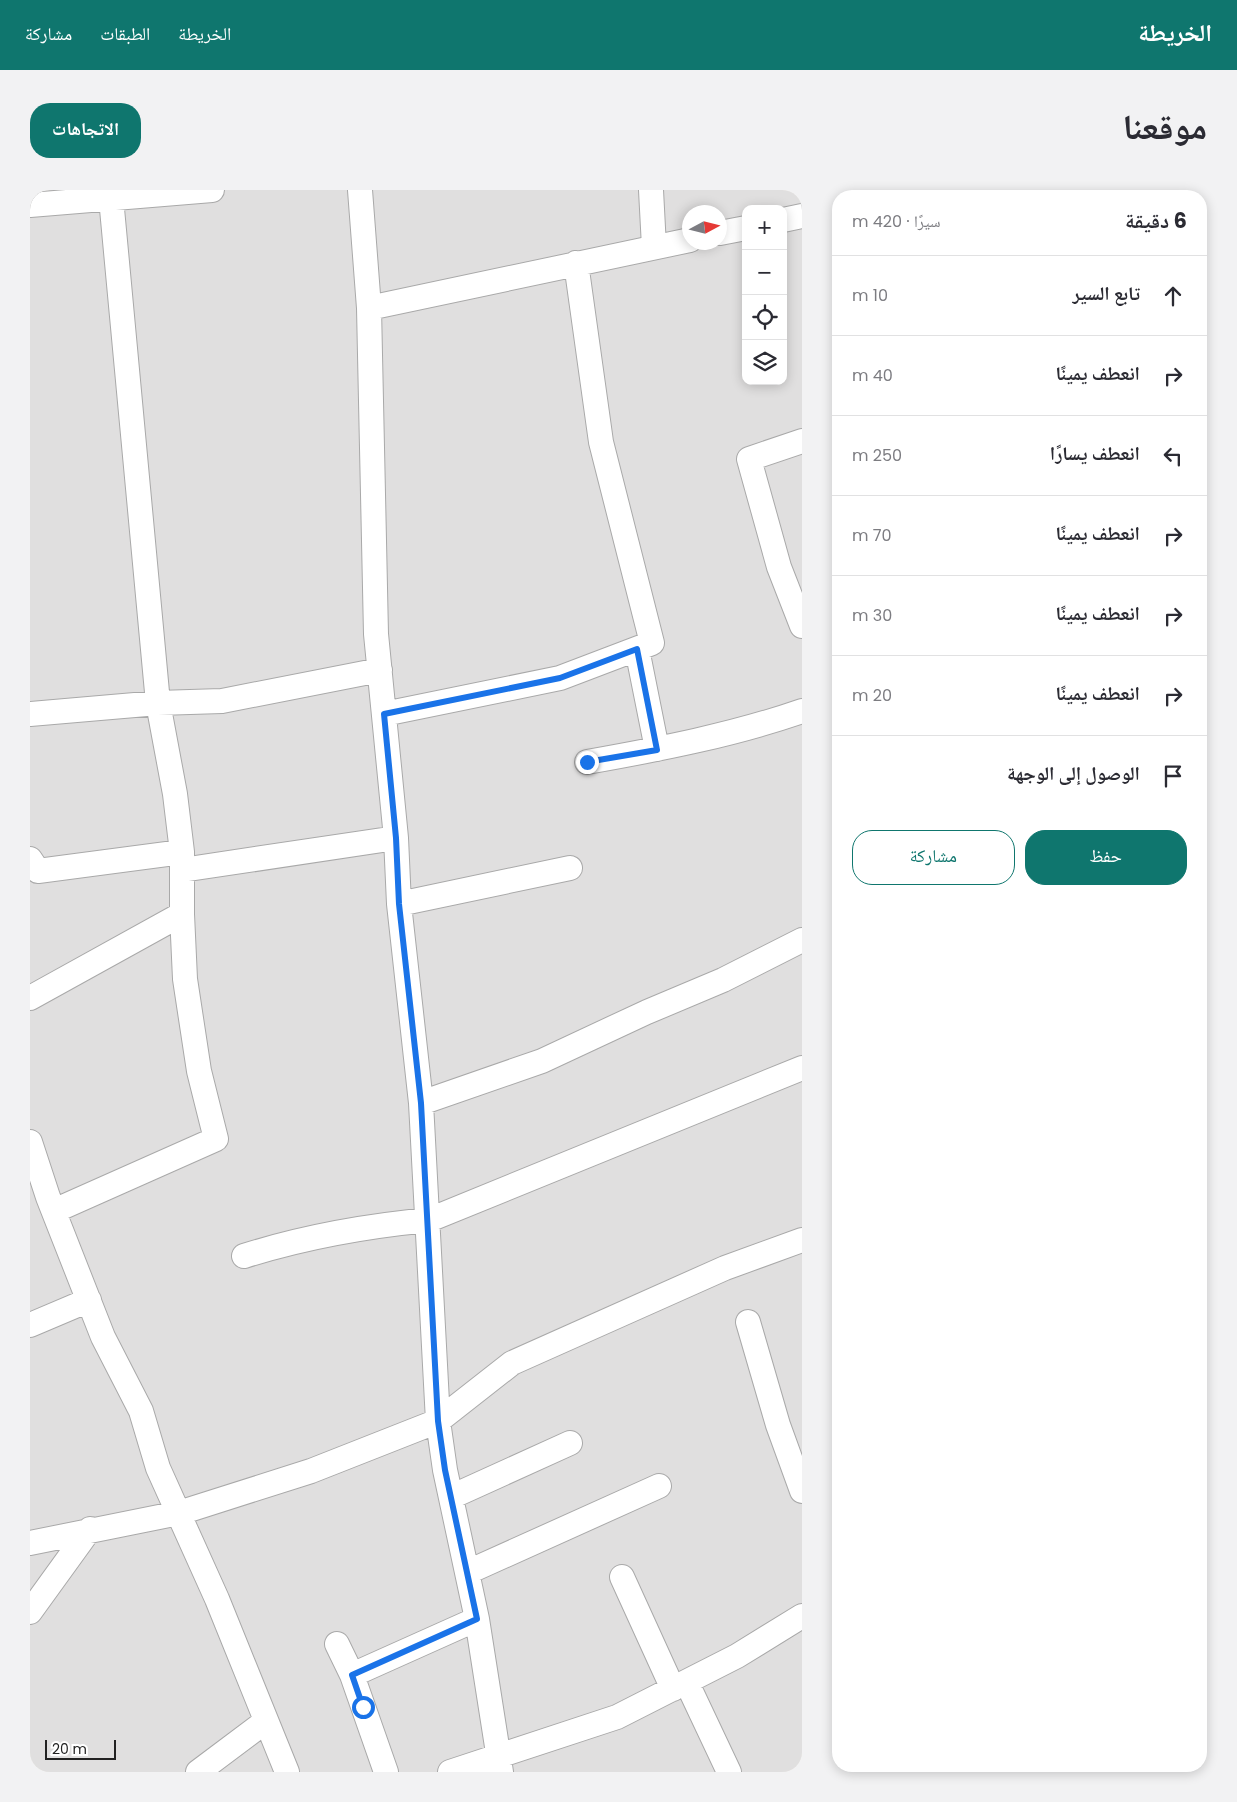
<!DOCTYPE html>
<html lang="ar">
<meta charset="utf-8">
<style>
body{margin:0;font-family:Poppins,"Noto Naskh Arabic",sans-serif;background:#f2f2f3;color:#2b2b33;direction:rtl}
.controls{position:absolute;right:15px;top:15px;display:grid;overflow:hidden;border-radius:10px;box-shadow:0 2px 12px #0003}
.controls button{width:45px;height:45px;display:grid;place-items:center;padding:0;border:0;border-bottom:1px solid #e1e1e2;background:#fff;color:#2b2b33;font:25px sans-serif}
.compass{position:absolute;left:652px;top:15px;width:45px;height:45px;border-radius:50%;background:#fff;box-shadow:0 2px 12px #0003;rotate:83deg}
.scale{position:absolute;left:15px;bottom:12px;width:71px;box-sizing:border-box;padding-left:5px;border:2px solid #222;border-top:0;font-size:14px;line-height:18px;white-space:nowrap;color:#222;-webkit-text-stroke:4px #fff;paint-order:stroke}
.stop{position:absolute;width:15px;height:15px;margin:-11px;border:4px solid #1a73e8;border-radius:50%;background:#fff}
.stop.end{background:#1a73e8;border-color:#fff;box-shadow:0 1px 5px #0008}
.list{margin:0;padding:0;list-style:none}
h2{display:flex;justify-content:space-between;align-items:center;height:65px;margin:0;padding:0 20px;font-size:21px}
h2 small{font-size:16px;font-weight:400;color:#7c7c81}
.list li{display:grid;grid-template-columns:32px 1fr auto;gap:15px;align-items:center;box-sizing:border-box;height:80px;padding:0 20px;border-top:1px solid #e1e1e2}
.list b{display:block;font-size:19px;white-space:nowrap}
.list em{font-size:16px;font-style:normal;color:#7c7c81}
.actions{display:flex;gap:10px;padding:15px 20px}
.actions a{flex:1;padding:11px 0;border:1px solid #0f766e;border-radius:20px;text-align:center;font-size:18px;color:#0f766e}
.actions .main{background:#0f766e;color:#fff}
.icon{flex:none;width:28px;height:28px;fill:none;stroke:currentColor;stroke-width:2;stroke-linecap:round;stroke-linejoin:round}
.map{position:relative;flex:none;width:772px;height:1582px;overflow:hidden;direction:ltr;border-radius:20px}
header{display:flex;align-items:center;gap:30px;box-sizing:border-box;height:70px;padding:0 25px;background:#0f766e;color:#fff}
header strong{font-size:24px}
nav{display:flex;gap:28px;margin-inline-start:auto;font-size:18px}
.intro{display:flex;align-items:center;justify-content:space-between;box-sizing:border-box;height:120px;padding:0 30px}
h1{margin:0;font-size:35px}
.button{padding:12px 22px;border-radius:20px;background:#0f766e;color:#fff;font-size:18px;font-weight:700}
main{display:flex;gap:30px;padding:0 30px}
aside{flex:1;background:#fff;border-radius:20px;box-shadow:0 2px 12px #0003}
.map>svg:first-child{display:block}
</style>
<header>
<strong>الخريطة</strong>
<nav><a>الخريطة</a><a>الطبقات</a><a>مشاركة</a></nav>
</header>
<div class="intro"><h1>موقعنا</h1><a class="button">الاتجاهات</a></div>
<main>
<aside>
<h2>6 دقيقة<small>سيرًا · 420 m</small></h2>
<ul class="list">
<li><svg class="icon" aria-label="ahead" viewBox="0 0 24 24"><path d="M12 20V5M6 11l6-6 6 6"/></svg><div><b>تابع السير</b></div><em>10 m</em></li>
<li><svg class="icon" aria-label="right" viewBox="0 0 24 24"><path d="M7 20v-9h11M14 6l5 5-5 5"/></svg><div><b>انعطف يمينًا</b></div><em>40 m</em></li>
<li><svg class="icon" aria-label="left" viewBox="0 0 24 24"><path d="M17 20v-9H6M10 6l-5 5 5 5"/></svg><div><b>انعطف يسارًا</b></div><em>250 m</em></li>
<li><svg class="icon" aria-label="right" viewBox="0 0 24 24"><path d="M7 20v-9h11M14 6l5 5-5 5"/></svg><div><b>انعطف يمينًا</b></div><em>70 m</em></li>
<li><svg class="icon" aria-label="right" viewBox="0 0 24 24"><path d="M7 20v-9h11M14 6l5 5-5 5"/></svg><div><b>انعطف يمينًا</b></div><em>30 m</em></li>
<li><svg class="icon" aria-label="right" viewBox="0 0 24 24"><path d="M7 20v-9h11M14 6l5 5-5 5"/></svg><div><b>انعطف يمينًا</b></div><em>20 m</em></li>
<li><svg class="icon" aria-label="arrive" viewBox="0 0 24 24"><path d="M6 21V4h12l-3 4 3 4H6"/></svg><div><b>الوصول إلى الوجهة</b></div></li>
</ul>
<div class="actions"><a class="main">حفظ</a><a>مشاركة</a></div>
</aside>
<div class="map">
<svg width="772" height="1582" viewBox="0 0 772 1582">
<rect width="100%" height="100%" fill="#f2efe9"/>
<path fill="#e0dfdf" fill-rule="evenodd" d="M0,0H772V1582H0ZM716,19H753V191H716ZM660,22H690V52H660Z"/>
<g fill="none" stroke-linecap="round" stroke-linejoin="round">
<defs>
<path id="minor" d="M330,0L339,118L346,444L366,648L369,714L391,913L408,1231L415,1280L447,1429L471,1582
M621,0L624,57
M0,15L182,0
M753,30L772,26
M690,43L716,38
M339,118L660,50
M772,251L719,269L749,377L772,436
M607,459L627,559
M0,524L128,513L192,511L350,480
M354,524L530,488L622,453L571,252L546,73
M557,572C630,559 703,545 772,521
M0,669L8,681L152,662
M152,680L366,648
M369,714L540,678
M0,808L152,724
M391,913L512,871L617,822L693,790L772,750
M0,952L18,1007L73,1147L111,1221L128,1278L187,1409L257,1582
M24,1021L186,949L169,881L155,789L152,724V662L145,604L128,513L81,8
M214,1066C274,1047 336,1036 399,1030L772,878
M718,1132L748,1235L772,1301
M0,1135L59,1110
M421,1307L540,1253
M0,1353L149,1323L281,1281L408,1231L482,1173L695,1078L772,1050
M438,1382L629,1296
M592,1387L643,1499
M0,1422L60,1339
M307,1454L322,1485L356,1582
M322,1485L447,1429
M657,1493L699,1582
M168,1582L236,1531
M420,1582L587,1527L707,1466L772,1426"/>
</defs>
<use href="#minor" stroke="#a9a9a9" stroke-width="26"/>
<use href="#minor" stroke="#fff" stroke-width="24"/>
</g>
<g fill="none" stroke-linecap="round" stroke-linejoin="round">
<path stroke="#1a73e8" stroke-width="6" d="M333,1517L322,1485L447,1429L415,1280L408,1231L391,913L369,714L366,648L354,524L530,488L607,459L627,560L557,572"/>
</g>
</svg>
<div class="controls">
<button>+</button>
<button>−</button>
<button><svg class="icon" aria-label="locate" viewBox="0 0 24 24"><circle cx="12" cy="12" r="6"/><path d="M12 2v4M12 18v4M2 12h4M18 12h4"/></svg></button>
<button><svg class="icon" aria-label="layers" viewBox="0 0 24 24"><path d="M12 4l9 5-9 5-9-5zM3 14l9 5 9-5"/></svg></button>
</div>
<svg class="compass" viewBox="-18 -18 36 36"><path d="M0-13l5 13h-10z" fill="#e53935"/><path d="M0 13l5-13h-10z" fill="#7c7c81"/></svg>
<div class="scale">20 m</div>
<div class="stop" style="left:333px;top:1517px"></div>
<div class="stop end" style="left:557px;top:572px"></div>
</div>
</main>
